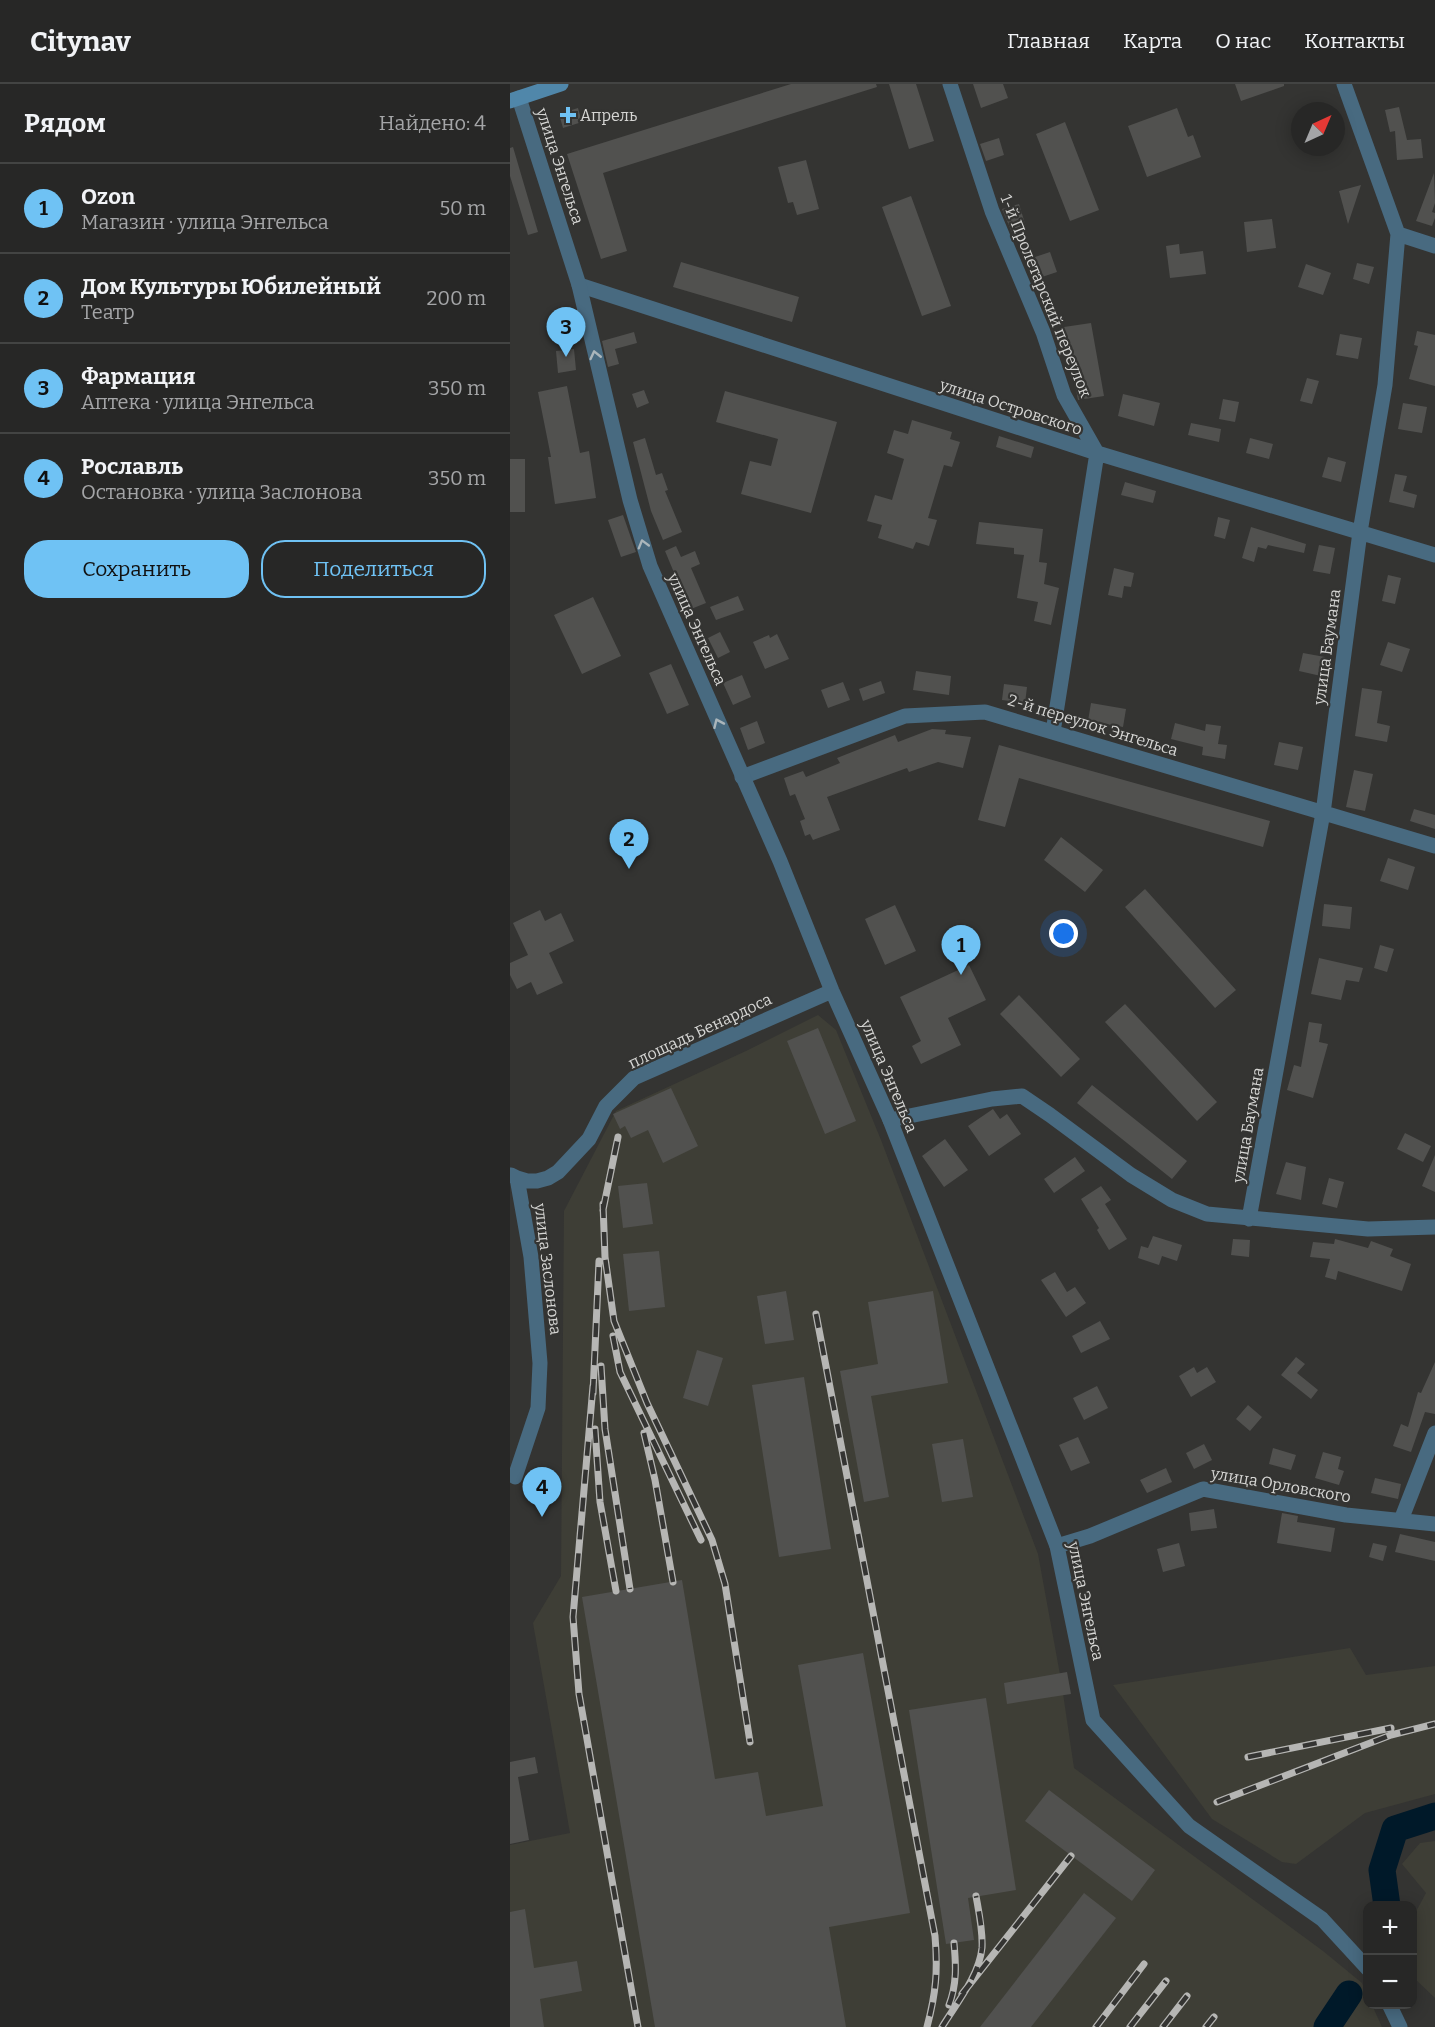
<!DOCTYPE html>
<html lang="ru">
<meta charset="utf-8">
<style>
body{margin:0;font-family:Bitter,serif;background:#333332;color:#f1f3f6}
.controls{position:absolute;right:18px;bottom:18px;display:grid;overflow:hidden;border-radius:12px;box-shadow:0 3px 15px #0003}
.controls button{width:54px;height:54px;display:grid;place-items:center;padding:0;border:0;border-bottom:2px solid #434443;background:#272726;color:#f1f3f6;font:30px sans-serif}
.compass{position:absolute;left:781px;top:18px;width:54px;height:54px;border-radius:50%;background:#272726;box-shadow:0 3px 15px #0003;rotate:44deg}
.you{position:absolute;left:554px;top:850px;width:21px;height:21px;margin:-15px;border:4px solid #fff;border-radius:50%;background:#1a73e8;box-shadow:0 0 0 9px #1a73e833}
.badge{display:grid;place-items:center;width:39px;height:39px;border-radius:50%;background:#6fc2f4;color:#111;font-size:20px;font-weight:700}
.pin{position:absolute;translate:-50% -50px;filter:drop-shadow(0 2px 3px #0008)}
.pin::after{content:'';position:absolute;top:32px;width:21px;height:18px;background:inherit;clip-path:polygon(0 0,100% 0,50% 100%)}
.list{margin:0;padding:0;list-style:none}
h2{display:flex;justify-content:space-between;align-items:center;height:78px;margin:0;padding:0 24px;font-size:26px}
h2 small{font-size:20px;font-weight:400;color:#a4a5a7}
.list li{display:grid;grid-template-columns:39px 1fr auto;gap:18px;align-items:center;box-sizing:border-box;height:90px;padding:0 24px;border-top:2px solid #434443}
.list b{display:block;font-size:22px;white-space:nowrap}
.list p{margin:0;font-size:20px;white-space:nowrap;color:#a4a5a7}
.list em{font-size:20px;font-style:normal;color:#a4a5a7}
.actions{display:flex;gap:12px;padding:18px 24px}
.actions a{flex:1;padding:14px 0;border:2px solid #6fc2f4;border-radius:24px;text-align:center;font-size:21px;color:#6fc2f4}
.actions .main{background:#6fc2f4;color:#111}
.map{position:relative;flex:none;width:925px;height:1943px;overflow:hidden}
header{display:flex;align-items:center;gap:36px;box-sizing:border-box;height:84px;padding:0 30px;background:#272726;border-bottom:2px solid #434443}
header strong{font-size:28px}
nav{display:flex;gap:33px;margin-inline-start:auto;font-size:21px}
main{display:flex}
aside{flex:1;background:#272726}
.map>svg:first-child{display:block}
</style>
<header>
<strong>Citynav</strong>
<nav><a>Главная</a><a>Карта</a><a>О нас</a><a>Контакты</a></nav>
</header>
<main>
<aside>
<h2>Рядом<small>Найдено: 4</small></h2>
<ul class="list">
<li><span class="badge">1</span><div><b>Ozon</b><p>Магазин · улица Энгельса</p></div><em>50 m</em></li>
<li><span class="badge">2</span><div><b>Дом Культуры Юбилейный</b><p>Театр</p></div><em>200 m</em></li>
<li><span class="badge">3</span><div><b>Фармация</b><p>Аптека · улица Энгельса</p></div><em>350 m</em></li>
<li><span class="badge">4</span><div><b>Рославль</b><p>Остановка · улица Заслонова</p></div><em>350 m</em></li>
</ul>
<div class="actions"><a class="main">Сохранить</a><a>Поделиться</a></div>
</aside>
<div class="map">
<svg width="925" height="1943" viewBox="0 0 925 1943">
<rect width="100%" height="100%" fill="#343432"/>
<path fill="#3e3e36" d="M308,931L326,946L371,1056L528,1470L551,1596L564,1684L813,1867L852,1899L857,1912L858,1920L862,1921L872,1943H0V1761L60,1749L23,1539L51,1492L54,1127L106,1027L236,967Z
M840,1564L856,1591L925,1582V1710L855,1729L786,1780L772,1778L702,1735L603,1601Z
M925,1757V1914L903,1893V1833L916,1809L892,1780L910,1759Z"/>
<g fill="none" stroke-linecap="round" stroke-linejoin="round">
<path stroke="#001929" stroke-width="27" d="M877,1822L872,1786L885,1745L925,1732
M817,1943L839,1910"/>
</g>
<path fill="#51514f" d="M281,0H366L367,3L93,89L117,167L91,175L57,70Z
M379,0H406L424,57L399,65Z
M463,0H493L498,14L471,24Z
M725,0H774V2L731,17Z
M889,23L897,56L911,55L913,74L887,76L885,47L880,48L875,26Z
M68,24L72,38L53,44L49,30Z
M667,24L678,53L683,51L691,73L637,93L618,42Z
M555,38L589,126L560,137L526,50Z
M489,54L494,71L476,77L470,60Z
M3,63L28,148L18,151L0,92V64Z
M296,76L309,125L287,131L283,118L278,119L268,83Z
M924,89L925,119L922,128L925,129V134L922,142L906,137Z
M851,101L838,140L829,107Z
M401,112L441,222L412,232L372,123Z
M509,120L517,146L503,151L492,125Z
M762,135L766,164L737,168L734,138Z
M669,160L670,170L693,167L696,190L660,194L656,162Z
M540,168L547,188L523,196L516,176Z
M171,178L289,213L282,238L163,203Z
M847,179L864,183L859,200L843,195Z
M796,180L821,189L813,211L788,203Z
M581,239L594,312L568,316L554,243Z
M907,247L925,251V302L899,295L908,262L904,261Z
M124,248L127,259L105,265L109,280L98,283L92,257Z
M830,250L852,254L848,275L826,271Z
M64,265L66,286L48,289L46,267Z
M797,294L809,297L802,320L790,317Z
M57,302L70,369L79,367L86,414L45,420L38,373H41L28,308Z
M134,306L139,319L127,324L122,310Z
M215,307L327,338L301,429L231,410L240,377L261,382L268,355L206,338Z
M613,310L650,319L644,342L608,332Z
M713,315L729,318L725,338L709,335Z
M893,319L917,323L912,349L888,345Z
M402,336L442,348L440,355L450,358L442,383L434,381L418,434L427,436L419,462L406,458L403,465L368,454L372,441L357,437L365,411L382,416L394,375L377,369L384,346L398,350Z
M681,339L711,345L709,358L678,351Z
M489,352L524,363L521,374L486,363Z
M135,354L146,391L152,389L158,406L155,407L172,448L153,456L141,427L123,358Z
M740,354L763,360L759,375L736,369Z
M818,373L836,378L831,398L812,393Z
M0,375H15V428H0Z
M885,390L897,392L893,407L907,411L904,424L879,418Z
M615,398L646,407L643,419L611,411Z
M113,431L126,468L111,473L98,436Z
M708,433L720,436L715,455L704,452Z
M469,438L533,445L529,478L537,479L534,500L549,504L541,541L524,537L528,518L507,514L514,471L504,470V464L466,460Z
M741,443L796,460L794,469L758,461L756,465L748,463L744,478L732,474Z
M809,461L825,464L820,490L803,487Z
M166,462L171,473L185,467L190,480L181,484L196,519L181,525L167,490L165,491L155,467Z
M604,484L624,489L621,503L614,502L612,514L598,511Z
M878,491L891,494L885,520L872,517Z
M228,512L234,526L206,536L200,523Z
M83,513L111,572L72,590L44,531Z
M210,548L220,568L208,574L198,554Z
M267,550L279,575L255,585L243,558L259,551L260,554Z
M878,558L900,565L892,588L870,581Z
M793,569L815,573L811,592L789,587Z
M161,580L179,621L157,630L139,589Z
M406,587L441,592L439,611L403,606Z
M232,591L241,613L223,621L213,599Z
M371,597L375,609L353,617L349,605Z
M333,598L340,616L318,624L311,606Z
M494,600L517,603L515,619L492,616Z
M852,604L872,607L867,639L880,642L877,658L845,652Z
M581,619L616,625L613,643L578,637Z
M247,637L255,659L238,666L230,644Z
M665,639L695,647L696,640L711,642L708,660L717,661L715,675L692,671L693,663L661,655Z
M422,645L436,646L435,650L461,653L453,684L428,678L399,688L397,684L317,713L330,746L303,756L300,750L295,752L290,737L295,735L285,710L280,712L274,694L293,687L296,693L330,679L327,674L385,651L388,658Z
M769,658L793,663L788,686L764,681Z
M489,661L760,737L753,763L509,694L495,743L468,736Z
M844,686L863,690L855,727L836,723Z
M904,725L925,731V745L900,737Z
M551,753L593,786L575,808L534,776Z
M878,774L905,783L898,806L870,797Z
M635,805L726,906L705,924L615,823Z
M814,820L842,823L840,845L812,842Z
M385,821L406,867L375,881L355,835Z
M30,826L35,837L51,829L64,857L39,869L53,899L27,911L21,898L7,905L0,891V879L18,871L3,839Z
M870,861L884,865L877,888L864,884Z
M809,874L853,884L849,898L836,896L831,916L801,910Z
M459,881L476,916L438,934L451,961L411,980L402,962L411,957L390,913Z
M509,911L570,975L551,993L490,930Z
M615,920L707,1018L687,1037L595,938Z
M799,938L812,940L809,958L818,960L803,1014L777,1006L784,981L791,983Z
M308,944L346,1037L315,1050L277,957Z
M582,1001L677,1077L662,1095L567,1019Z
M161,1004L188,1062L153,1079L138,1046L121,1054L115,1042L110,1045L103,1030Z
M483,1025L490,1035L497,1030L511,1050L479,1072L458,1042Z
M895,1049L921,1062L913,1078L887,1065Z
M435,1055L458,1086L434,1103L412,1072Z
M925,1071V1108L912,1102Z
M565,1073L575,1087L544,1109L534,1095Z
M776,1078L796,1083L791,1116L766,1110Z
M819,1094L834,1098L827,1124L812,1120Z
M137,1099L143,1140L113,1144L108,1102Z
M591,1102L601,1116L595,1120L617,1155L599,1166L587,1146L589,1144L571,1115Z
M643,1152L672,1161L667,1177L652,1172L649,1181L628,1174L631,1162L638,1164Z
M723,1155L740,1156L739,1173L721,1171Z
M825,1155L858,1164L861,1157L883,1165L880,1172L901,1180L892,1207L828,1187L826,1196L815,1193L820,1175L800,1173L803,1158L824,1160Z
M149,1167L155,1223L119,1227L113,1170Z
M545,1188L557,1208L565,1203L576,1219L556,1233L531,1196Z
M276,1207L284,1256L255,1260L247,1212Z
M423,1207L438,1299L361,1312L379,1413L354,1418L330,1287L368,1280L358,1218Z
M590,1237L600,1255L571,1269L562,1252Z
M187,1266L213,1274L198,1322L173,1314Z
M786,1273L795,1280L787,1289L808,1306L801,1315L771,1291Z
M925,1278V1330L915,1328L901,1368L883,1362L891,1340L898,1343L908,1308L911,1309Z
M684,1283L687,1289L697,1283L706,1298L681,1313L669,1292Z
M294,1293L321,1465L269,1473L242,1301Z
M587,1302L598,1324L574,1336L563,1314Z
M738,1321L752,1333L740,1347L726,1335Z
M568,1353L580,1379L561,1387L549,1361Z
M453,1355L463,1413L432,1418L422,1360Z
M694,1360L702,1376L684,1385L676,1369Z
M763,1364L786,1371L781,1386L759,1380Z
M813,1368L831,1373L828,1385L834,1387L829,1401L805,1394Z
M656,1384L662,1398L637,1409L630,1396Z
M865,1394L891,1400L888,1415L861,1409Z
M704,1425L707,1444L681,1447L679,1429Z
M772,1429L788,1432L787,1438L825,1444L821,1468L767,1459Z
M890,1450L925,1458V1477L885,1468Z
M669,1459L675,1482L653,1488L647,1465Z
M863,1459L877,1462L873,1477L859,1473Z
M172,1496L205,1695L248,1688L256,1732L313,1722L288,1581L353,1569L400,1829L319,1843L336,1943H145L72,1513Z
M557,1588L561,1610L497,1620L494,1599Z
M476,1614L506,1806L458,1814L464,1856L436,1860L399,1626Z
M25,1673L28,1689L8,1693L19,1756L0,1760V1678Z
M539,1706L645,1786L622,1817L515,1737Z
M574,1809L606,1834L521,1943H470Z
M15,1825L24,1884L67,1877L72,1907L30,1915L34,1943H0V1828Z"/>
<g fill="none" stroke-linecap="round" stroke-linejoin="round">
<path stroke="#486a80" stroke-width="15" d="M440,0L482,127L533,248L554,311L587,369L543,648
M888,150L925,162
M69,201L587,369L925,471
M232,693L395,632L475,628L925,762
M380,1036L482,1015L512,1012L540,1031L621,1091L662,1116L697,1130L858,1145L925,1143
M739,1135L813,729L850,448L875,301L888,150L834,0
M891,1436L925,1349
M547,1462L580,1452L693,1405L836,1431L925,1440"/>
<path stroke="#486a80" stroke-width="15" d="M9,14L69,201L120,416L140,482L270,777L322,907L380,1036L547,1462L583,1636L679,1742L812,1835L858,1885
M1,1091L7,1094L21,1173L30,1279L28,1324L5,1393
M7,1094L17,1097H27L38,1094L48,1088L79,1055L96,1022L124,994L322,907
M879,1920L890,1943"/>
<path stroke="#5087aa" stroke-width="15" d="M0,17L51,0"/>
<defs>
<path id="rail" d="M93,1120L95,1173L104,1237L137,1319L202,1456L215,1500L240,1658
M93,1126L108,1053
M306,1230L425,1852C428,1887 426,1909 417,1943
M103,1252L110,1288L191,1456
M91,1282L95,1345L120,1505
M83,1302L63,1533L69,1610L128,1943
M83,1309L89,1177
M85,1345L90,1418L106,1507
M134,1349L145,1396L163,1498
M738,1673L881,1644
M707,1718L881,1651L925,1640
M452,1910L561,1772
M439,1921C447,1900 446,1881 444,1859
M432,1943C446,1920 469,1892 472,1864C473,1847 469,1829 466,1812
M586,1943L634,1880
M620,1943L656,1897
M653,1943L677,1912
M696,1943L704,1933"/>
</defs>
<use href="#rail" stroke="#b6b6b4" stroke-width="7"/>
<use href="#rail" stroke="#343432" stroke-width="4.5" stroke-dasharray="14" stroke-linecap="butt"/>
</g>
<defs><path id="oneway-chevron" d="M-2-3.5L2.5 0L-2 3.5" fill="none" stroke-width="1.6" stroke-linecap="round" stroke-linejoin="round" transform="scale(1.5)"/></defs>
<g stroke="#abb6bb">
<use href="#oneway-chevron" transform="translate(85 271) rotate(-103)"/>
<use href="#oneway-chevron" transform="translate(133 460) rotate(-106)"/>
<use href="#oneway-chevron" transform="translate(208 639) rotate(-114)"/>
</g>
<path fill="#6fc2f4" stroke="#343432" stroke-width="2" d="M55 22h6v6h6v6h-6v6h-6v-6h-6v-6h6z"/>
<g text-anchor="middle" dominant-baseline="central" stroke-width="4.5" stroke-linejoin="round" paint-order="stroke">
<g font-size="16" fill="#d6d6d4" stroke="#343432" text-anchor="start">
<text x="70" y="31">Апрель</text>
</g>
<g font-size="16" fill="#d6d6d4" stroke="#343432">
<text transform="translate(50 82) rotate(72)">улица Энгельса</text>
<text transform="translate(536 212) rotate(68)">1-й Пролетарский переулок</text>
<text transform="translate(501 323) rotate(18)">улица Островского</text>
<text transform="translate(187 545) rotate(66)">улица Энгельса</text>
<text transform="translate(817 563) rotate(-82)">улица Баумана</text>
<text transform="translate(583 641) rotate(17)">2-й переулок Энгельса</text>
<text transform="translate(190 947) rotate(-25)">площадь Бенардоса</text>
<text transform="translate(379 992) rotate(67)">улица Энгельса</text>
<text transform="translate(738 1041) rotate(-80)">улица Баумана</text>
<text transform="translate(38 1185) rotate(83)">улица Заслонова</text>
<text transform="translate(771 1401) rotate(10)">улица Орловского</text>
<text transform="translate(576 1517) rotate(78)">улица Энгельса</text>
</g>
</g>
</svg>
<div class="controls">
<button>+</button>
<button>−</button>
</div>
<svg class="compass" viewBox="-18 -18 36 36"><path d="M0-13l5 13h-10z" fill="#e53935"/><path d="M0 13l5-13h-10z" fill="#a4a5a7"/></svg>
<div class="you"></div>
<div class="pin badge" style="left:451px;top:891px">1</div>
<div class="pin badge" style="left:119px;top:785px">2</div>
<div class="pin badge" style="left:56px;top:273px">3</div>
<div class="pin badge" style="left:32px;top:1433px">4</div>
</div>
</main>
